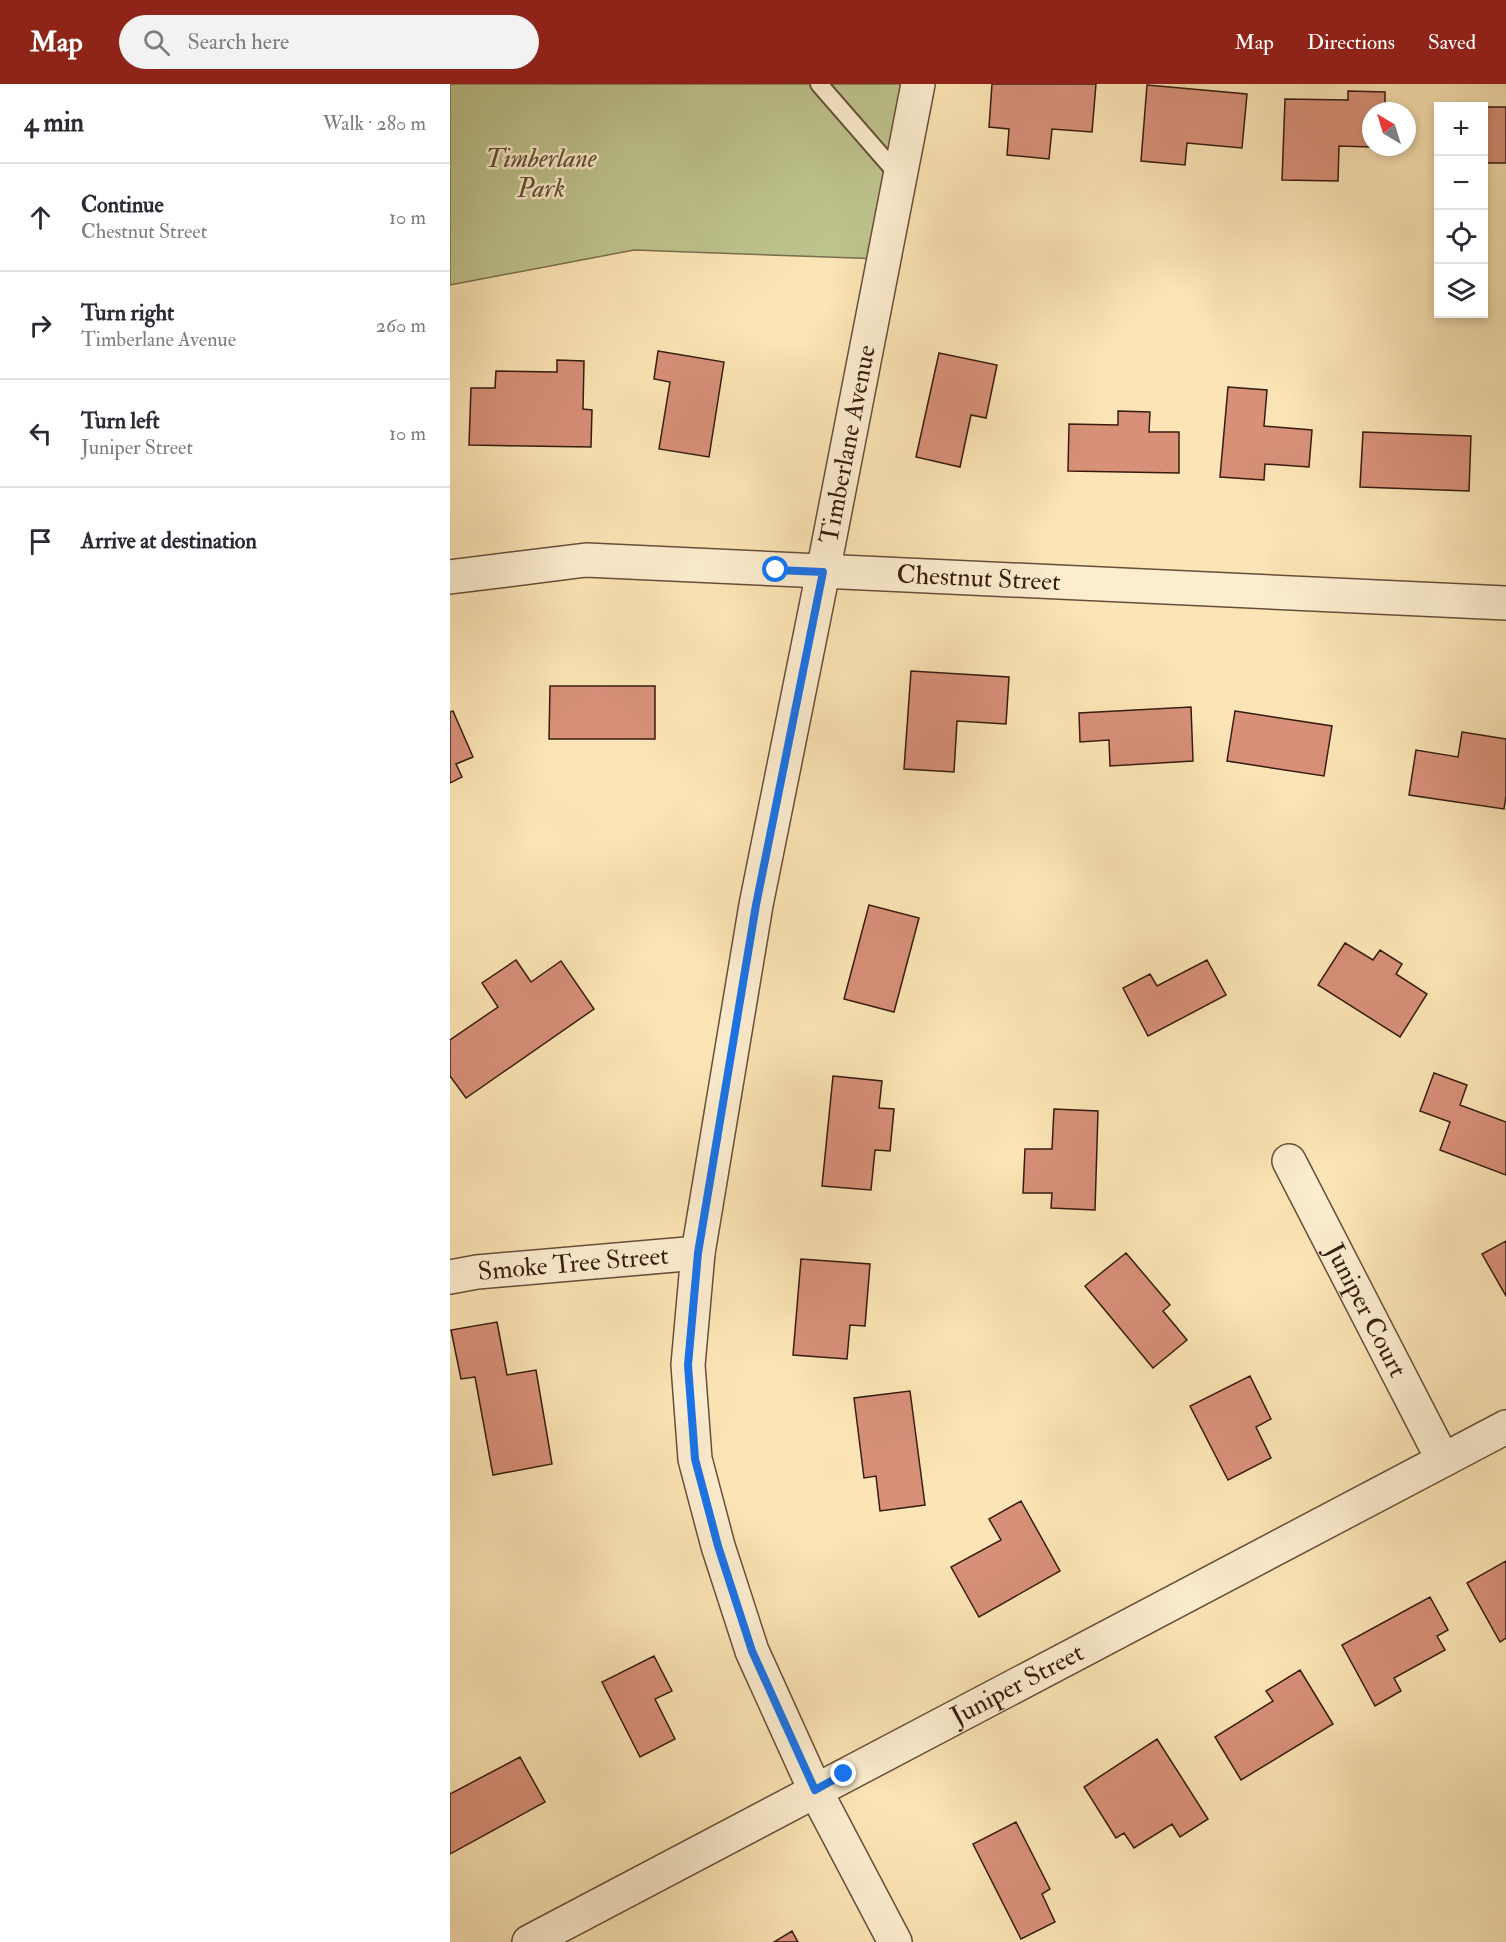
<!DOCTYPE html>
<meta charset="utf-8">
<style>
body{margin:0;font-family:"IM FELL Double Pica",serif;background:#f2f2f3;color:#2b2b33}
.controls{position:absolute;right:18px;top:18px;display:grid;overflow:hidden;border-radius:0px;box-shadow:0 3px 9px #0003}
.controls button{width:54px;height:54px;display:grid;place-items:center;padding:0;border:0;border-bottom:2px solid #e1e1e2;background:#fff;color:#2b2b33;font:30px sans-serif}
.compass{position:absolute;left:912px;top:18px;width:54px;height:54px;border-radius:50%;background:#fff;box-shadow:0 3px 9px #0003;rotate:322deg}
.stop{position:absolute;width:18px;height:18px;margin:-14px;border:4px solid #1a73e8;border-radius:50%;background:#fff}
.stop.end{background:#1a73e8;border-color:#fff;box-shadow:0 2px 6px #0008}
.list{margin:0;padding:0;list-style:none}
h2{display:flex;justify-content:space-between;align-items:center;height:78px;margin:0;padding:0 24px;font-size:26px}
h2 small{font-size:20px;font-weight:400;color:#7c7c81}
.list li{display:grid;grid-template-columns:39px 1fr auto;gap:18px;align-items:center;box-sizing:border-box;height:108px;padding:0 24px;border-top:2px solid #e1e1e2}
.list b{display:block;font-size:22px;white-space:nowrap}
.list p{margin:0;font-size:20px;white-space:nowrap;color:#7c7c81}
.list em{font-size:20px;font-style:normal;color:#7c7c81}
.icon{flex:none;width:33px;height:33px;fill:none;stroke:currentColor;stroke-width:2;stroke-linecap:round;stroke-linejoin:round}
.map{position:relative;flex:none;width:1056px;height:1858px;overflow:hidden}
header{display:flex;align-items:center;gap:36px;box-sizing:border-box;height:84px;padding:0 30px;background:#8f2418;color:#fff}
header strong{font-size:28px}
nav{display:flex;gap:33px;margin-inline-start:auto;font-size:21px}
.search{width:420px;height:54px;background:#f2f2f3;display:flex;align-items:center;gap:15px;box-sizing:border-box;padding:0 21px;border-radius:33px;color:#7c7c81;font-size:22px}
main{display:flex}
aside{flex:1;background:#fff}
.map>svg:first-child{display:block}
</style>
<header>
<strong>Map</strong>
<div class="search"><svg class="icon" aria-label="search" viewBox="0 0 24 24"><circle cx="10" cy="10" r="6"/><path d="M15 15l6 6"/></svg>Search here</div>
<nav><a>Map</a><a>Directions</a><a>Saved</a></nav>
</header>
<main>
<aside>
<h2>4 min<small>Walk · 280 m</small></h2>
<ul class="list">
<li><svg class="icon" aria-label="ahead" viewBox="0 0 24 24"><path d="M12 20V5M6 11l6-6 6 6"/></svg><div><b>Continue</b><p>Chestnut Street</p></div><em>10 m</em></li>
<li><svg class="icon" aria-label="right" viewBox="0 0 24 24"><path d="M7 20v-9h11M14 6l5 5-5 5"/></svg><div><b>Turn right</b><p>Timberlane Avenue</p></div><em>260 m</em></li>
<li><svg class="icon" aria-label="left" viewBox="0 0 24 24"><path d="M17 20v-9H6M10 6l-5 5 5 5"/></svg><div><b>Turn left</b><p>Juniper Street</p></div><em>10 m</em></li>
<li><svg class="icon" aria-label="arrive" viewBox="0 0 24 24"><path d="M6 21V4h12l-3 4 3 4H6"/></svg><div><b>Arrive at destination</b></div></li>
</ul>
</aside>
<div class="map">
<svg width="1056" height="1858" viewBox="0 0 1056 1858">
<rect width="100%" height="100%" fill="#fbe4b5"/>
<filter id="stains"><feTurbulence type="fractalNoise" baseFrequency=".00333" numOctaves="4"/><feColorMatrix values="0 0 0 0 .2 0 0 0 0 .09 0 0 0 0 .02 0 0 0 .5 -.17"/></filter>
<radialGradient id="worn" r=".72"><stop offset=".6" stop-color="#630" stop-opacity="0"/><stop offset="1" stop-color="#630" stop-opacity=".3"/></radialGradient>
<path fill="#bec48e" stroke="#7a704f" stroke-width="1.5" d="M0,0H460L433,175L184,166L0,201Z"/>
<path fill="#d89079" stroke="#361c10" stroke-width="1.5" d="M542,0H646L642,48L602,45L599,75L557,71L559,45L539,43Z
M697,1L797,10L792,64L737,59L735,81L691,77Z
M898,7L935,8V27H921V63L889,62L888,97L832,96L835,15L898,16Z
M987,21L1032,22H988V78L985,77Z
M1034,23H1056V79H1034Z
M208,267L274,278L259,373L209,365L220,298L204,295Z
M489,269L547,281L536,334L521,331L510,383L466,373Z
M107,276L134,277L133,325L142,326L141,363L19,361L21,304H45L46,287L107,288Z
M778,303L817,306L814,342L862,346L859,383L815,380L814,396L770,393Z
M668,327L700,328L699,348H729V389L618,387L619,340L668,341Z
M913,348L1021,352L1019,407L910,403Z
M461,587L559,593L556,640L507,637L504,688L454,685Z
M100,602H205V655H99Z
M741,623L743,677L660,682L659,656L630,658L629,629Z
M3,627L23,673L6,680L12,693L0,699V628Z
M785,627L882,642L874,692L777,677Z
M1012,648L1056,655V712L1054,725L959,711L966,666L1008,673Z
M419,821L469,834L444,928L394,915Z
M895,859L923,876L930,866L952,880L946,890L977,910L950,953L868,901Z
M66,876L81,898L111,877L144,925L16,1014L0,992V956L48,923L32,899Z
M757,876L776,911L698,952L673,904L700,890L707,902Z
M984,989L1017,1001L1010,1021L1056,1038V1091L990,1066L1000,1038L970,1027Z
M383,992L432,997L429,1024L444,1025L440,1067L425,1066L421,1106L372,1102Z
M604,1025L648,1027L645,1126L601,1124L602,1109H573L575,1065H602Z
M1056,1157V1212L1032,1170Z
M676,1169L720,1221L713,1227L737,1256L703,1284L635,1202Z
M351,1175L420,1180L415,1242L400,1241L397,1275L343,1271Z
M47,1238L57,1291L86,1286L102,1380L43,1391L25,1293L11,1295L1,1246Z
M800,1292L821,1335L806,1343L821,1374L778,1396L740,1322Z
M460,1307L475,1421L430,1427L426,1392L414,1394L404,1314Z
M571,1417L610,1487L529,1533L501,1483L551,1456L539,1435Z
M1056,1477V1554L1050,1558L1017,1499Z
M980,1513L998,1546L987,1552L995,1566L944,1594L951,1607L925,1622L892,1561Z
M204,1572L222,1607L205,1615L225,1655L190,1673L152,1598Z
M850,1586L883,1640L791,1696L765,1653L823,1617L816,1607Z
M707,1655L758,1735L730,1753L722,1740L684,1764L674,1749L666,1754L634,1703Z
M70,1673L95,1718L0,1770V1710Z
M566,1738L600,1805L592,1810L605,1838L571,1855L523,1760Z
M342,1847L348,1858H324Z"/>
<g fill="none" stroke-linecap="round" stroke-linejoin="round">
<defs>
<path id="service" d="M369,0L450,93"/>
<g id="minor">
<path id="s1" d="M0,493L136,476L1056,519"/>
<path id="s2" d="M839,1077L993,1376"/>
<path id="s3" d="M0,1193L27,1188L248,1169"/>
<path id="s4" d="M79,1858L1056,1343"/>
</g>
<g id="tertiary">
<path id="s5" d="M445,1858L365,1706L302,1567L268,1462L245,1375L238,1281L248,1169L306,821L373,488L468,0"/>
</g>
</defs>
<use href="#service" stroke="#674e39" stroke-width="20"/>
<use href="#minor" stroke="#674e39" stroke-width="36"/>
<use href="#tertiary" stroke="#674e39" stroke-width="36"/>
<use href="#service" stroke="#fcedcf" stroke-width="16"/>
<use href="#minor" stroke="#fcedcf" stroke-width="33"/>
<use href="#tertiary" stroke="#fcedcf" stroke-width="33"/>
</g>
<g fill="none" stroke-linecap="round" stroke-linejoin="round">
<path stroke="#1a73e8" stroke-width="8" d="M326,486L373,488L306,821L248,1169L238,1281L245,1375L268,1462L302,1567L365,1706L394,1690"/>
</g>
<g text-anchor="middle" dominant-baseline="central" stroke-width="5" stroke-linejoin="round" paint-order="stroke">
<g font-size="26" font-style="italic" fill="#5f4e36" stroke="#fcedcf">
<text x="91" y="75">Timberlane<tspan x="91" dy="30">Park</tspan></text>
</g>
<g font-size="26" fill="#361c10" stroke="#fcedcf">
<text stroke="none"><textPath href="#s5" startOffset="1554">Timberlane Avenue</textPath></text>
<text stroke="none"><textPath href="#s1" startOffset="530">Chestnut Street</textPath></text>
<text stroke="none"><textPath href="#s3" startOffset="124">Smoke Tree Street</textPath></text>
<text stroke="none"><textPath href="#s2" startOffset="168">Juniper Court</textPath></text>
<text stroke="none"><textPath href="#s4" startOffset="552">Juniper Street</textPath></text>
</g>
</g>
<rect width="100%" height="100%" filter="url(#stains)"/>
<rect width="100%" height="100%" fill="url(#worn)"/>
</svg>
<div class="controls">
<button>+</button>
<button>−</button>
<button><svg class="icon" aria-label="locate" viewBox="0 0 24 24"><circle cx="12" cy="12" r="6"/><path d="M12 2v4M12 18v4M2 12h4M18 12h4"/></svg></button>
<button><svg class="icon" aria-label="layers" viewBox="0 0 24 24"><path d="M12 4l9 5-9 5-9-5zM3 14l9 5 9-5"/></svg></button>
</div>
<svg class="compass" viewBox="-18 -18 36 36"><path d="M0-13l5 13h-10z" fill="#e53935"/><path d="M0 13l5-13h-10z" fill="#7c7c81"/></svg>
<div class="stop" style="left:326px;top:486px"></div>
<div class="stop end" style="left:394px;top:1690px"></div>
</div>
</main>
